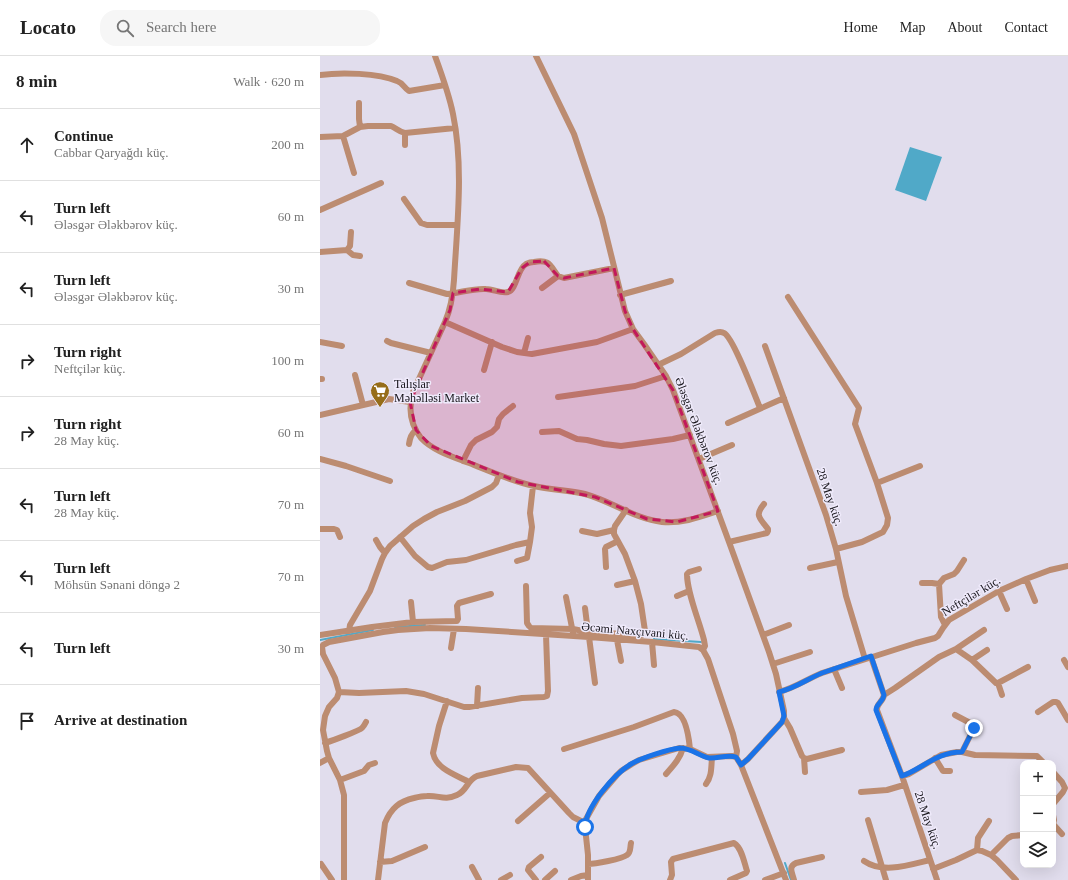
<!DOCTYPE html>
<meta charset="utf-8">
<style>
body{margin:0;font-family:Georgia,serif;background:#f6f6f6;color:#222}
.controls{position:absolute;right:12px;bottom:12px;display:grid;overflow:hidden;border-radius:8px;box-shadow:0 4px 16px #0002}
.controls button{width:36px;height:36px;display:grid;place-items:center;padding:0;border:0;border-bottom:1px solid #e0e0e0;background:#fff;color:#222;font:20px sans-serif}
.stop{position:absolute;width:12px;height:12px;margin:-9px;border:3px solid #1a73e8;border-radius:50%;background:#fff}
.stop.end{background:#1a73e8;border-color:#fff;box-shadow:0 1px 4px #0008}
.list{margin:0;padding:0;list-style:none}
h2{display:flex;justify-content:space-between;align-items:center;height:52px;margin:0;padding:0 16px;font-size:17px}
h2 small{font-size:13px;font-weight:400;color:#767676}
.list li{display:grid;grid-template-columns:26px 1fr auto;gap:12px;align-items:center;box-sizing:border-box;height:72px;padding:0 16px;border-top:1px solid #e0e0e0}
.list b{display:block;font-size:15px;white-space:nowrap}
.list p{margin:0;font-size:13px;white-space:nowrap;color:#767676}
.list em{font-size:13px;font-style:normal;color:#767676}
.icon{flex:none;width:22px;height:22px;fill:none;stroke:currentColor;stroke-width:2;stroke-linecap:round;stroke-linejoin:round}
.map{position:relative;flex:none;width:748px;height:824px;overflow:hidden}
header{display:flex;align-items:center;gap:24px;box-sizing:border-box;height:56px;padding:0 20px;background:#fff;border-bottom:1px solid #e0e0e0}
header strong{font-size:19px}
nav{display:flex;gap:22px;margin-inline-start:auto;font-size:14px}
.search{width:280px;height:36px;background:#f6f6f6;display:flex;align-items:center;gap:10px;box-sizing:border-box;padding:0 14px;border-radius:16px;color:#767676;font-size:15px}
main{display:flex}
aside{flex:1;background:#fff}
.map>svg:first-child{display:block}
</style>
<header>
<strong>Locato</strong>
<div class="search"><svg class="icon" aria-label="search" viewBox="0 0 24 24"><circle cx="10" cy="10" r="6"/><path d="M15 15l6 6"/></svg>Search here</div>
<nav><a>Home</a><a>Map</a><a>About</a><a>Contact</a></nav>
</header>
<main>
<aside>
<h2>8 min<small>Walk · 620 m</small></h2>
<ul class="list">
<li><svg class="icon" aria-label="ahead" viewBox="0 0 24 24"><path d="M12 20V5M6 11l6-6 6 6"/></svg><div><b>Continue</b><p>Cabbar Qaryağdı küç.</p></div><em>200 m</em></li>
<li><svg class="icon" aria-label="left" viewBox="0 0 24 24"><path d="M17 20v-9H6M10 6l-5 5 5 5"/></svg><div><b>Turn left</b><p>Ələsgər Ələkbərov küç.</p></div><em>60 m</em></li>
<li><svg class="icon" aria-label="left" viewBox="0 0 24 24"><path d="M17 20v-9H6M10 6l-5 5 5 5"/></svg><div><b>Turn left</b><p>Ələsgər Ələkbərov küç.</p></div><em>30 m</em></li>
<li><svg class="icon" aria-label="right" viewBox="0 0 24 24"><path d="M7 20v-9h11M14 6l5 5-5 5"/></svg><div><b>Turn right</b><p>Neftçilər küç.</p></div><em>100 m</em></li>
<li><svg class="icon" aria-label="right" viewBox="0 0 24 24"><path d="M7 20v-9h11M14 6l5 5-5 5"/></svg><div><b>Turn right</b><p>28 May küç.</p></div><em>60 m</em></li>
<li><svg class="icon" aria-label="left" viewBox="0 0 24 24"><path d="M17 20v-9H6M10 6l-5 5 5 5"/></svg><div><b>Turn left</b><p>28 May küç.</p></div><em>70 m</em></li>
<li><svg class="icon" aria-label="left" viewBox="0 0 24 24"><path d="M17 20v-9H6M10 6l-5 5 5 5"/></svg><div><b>Turn left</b><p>Möhsün Sənani döngə 2</p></div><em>70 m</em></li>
<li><svg class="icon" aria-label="left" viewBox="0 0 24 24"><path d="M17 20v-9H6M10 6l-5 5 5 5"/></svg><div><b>Turn left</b></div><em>30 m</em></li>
<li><svg class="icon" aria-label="arrive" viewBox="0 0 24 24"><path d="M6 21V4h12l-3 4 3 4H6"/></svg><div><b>Arrive at destination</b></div></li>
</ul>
</aside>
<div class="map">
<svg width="748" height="824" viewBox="0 0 748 824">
<rect width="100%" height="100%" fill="#e1dded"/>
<path fill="#50a9c8" d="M590,91L622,101L606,145L575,134Z"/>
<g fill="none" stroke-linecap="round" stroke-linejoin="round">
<path stroke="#50a9c8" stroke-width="2" d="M75,571L105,569
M334,583L381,586
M0,584L53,574
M465,807L471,824"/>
<path stroke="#bc8c71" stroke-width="6" d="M115,0C122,19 129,38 133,58C144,111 137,170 134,224C133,239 131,252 125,266L93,336C88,353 90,368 101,382C114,396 137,402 154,409C174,417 194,426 214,430C231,434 249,434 265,438C291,445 315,463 342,466C361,468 380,461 398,455
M216,0L254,78L282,162L305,255L313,273L324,288L346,320L353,334L409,486L449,596L456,618L464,655V662L462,666L428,703L421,709
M0,19C21,16 58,17 77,25C83,27 84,32 89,35L125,29
M39,47V63L40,71
M85,77V89
M23,80L34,117
M0,81L23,80L40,71L48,70H71C76,72 79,76 85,77L135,72
M84,143L101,167L107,169H137
M0,154L61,127
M27,194L33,199L40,200
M0,196L27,194L30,190L31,176
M89,227L127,238C140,237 153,232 166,233C173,233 181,238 188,236C197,233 197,213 206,208C208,207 212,206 214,206C229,203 230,209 238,220L244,222L294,212
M222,232L238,220
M300,239L351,225
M468,241L539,352L535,368L557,427L568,462L567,469L563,476L542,486L516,493
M125,266L182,291L197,296L212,298L277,286L313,273
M67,285L71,287L111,297
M0,286L22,290
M445,290L506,459L516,493L526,540L545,603
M204,297L208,282
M338,309L361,298L395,277C398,276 401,275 404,277C413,281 435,340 440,352
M164,314L172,286
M35,319L43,349
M0,323H2
M238,341L315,330L346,320
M0,359L69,343L90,346
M408,367L464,342
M222,376L239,375L257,383L267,384L284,388L301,390L353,383L370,379
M89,388C90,382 91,378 96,374
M0,403L26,410L70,425
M379,403L412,389
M143,405L151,389L156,384L172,376L177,371L179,363L183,358L193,350
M557,427L600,410
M0,473H14L17,474L20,481
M262,475L277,478L294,474
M80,481L95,500L108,511L112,512L127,506L146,504L196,489L210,486L212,471L210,457L213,430
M56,484L60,491L65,497
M409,486L447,477L448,475V473C440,462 434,460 444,448
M197,505L207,502L210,486
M286,511L285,493L286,491L298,485
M490,512L518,506
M379,513L369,516L367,518C367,537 379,564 384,584L385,590L383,594
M706,523L715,545
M602,527H612L619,528
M297,529L315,525
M206,530L207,567L209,570L211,572L253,573L268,576L322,579L325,575L321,548L315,525L305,498L294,478V474L295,470L306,454
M679,535L687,553
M357,540L369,535
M246,541L253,577
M91,546L93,566
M265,552L268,576
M625,569L621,561L619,528L624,522L634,518L637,515L644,504
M29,575L30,569L50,535L62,503L65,497L70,490L93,470L104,463L117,456L145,445L172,431L176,427L179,419
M0,579L52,571L93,566L137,565L138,563L137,550L139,547L171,538
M443,579L469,569
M269,581L275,627
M297,584L301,605
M332,586L334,609
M2,591L3,589L9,586L63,576L78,574L110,572L146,573L269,581L332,586L379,591L383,594L388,603L413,678L417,695L416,701L421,709L466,824
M2,591L3,598L15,622L19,636L17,642L9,651L5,660L3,674L7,695L9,702L20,724L24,739V824
M131,592L134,573
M636,593L664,574
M551,601L564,639C563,646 556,648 557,654L582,720L617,824
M652,604L667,594
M744,604L748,611
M453,608L490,596
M514,613L522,632
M678,627L682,639
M19,636L39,637L86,635L104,638L144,651H149L202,642L224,641L227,640L228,635L226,579
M459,636C475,632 487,623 502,617L596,587L615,582L618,580L623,572L629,564L679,535L706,523L730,514L748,510
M564,639L575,632L619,601L636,593L652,604L676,627H678L708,611
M127,645L119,670L113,697C116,713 136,719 149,726
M157,650L158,632
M718,656L733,646H736L738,647L748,664
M635,659L654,669V672L642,696
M464,662L470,672L482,700L484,702L487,703L522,694
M5,687C11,685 39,675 42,672C44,670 45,668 46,666
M244,693L314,671L354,656C366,657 369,683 370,693
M484,702L485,716
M615,702L623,715H630
M0,707L9,702
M733,716L742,726L745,732L743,736L733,748
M346,718C353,710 360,703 363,692
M582,720L589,718L621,699L637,696H642L655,699L717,700L724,707
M20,724L44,715L49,709L55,707
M386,728C392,720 391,712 392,702
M541,736L567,734L584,729
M733,759L734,764L733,768
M548,764L566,824
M198,765L230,737
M733,768L742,778
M657,794L658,782L669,765
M544,805C563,818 589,809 610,804
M60,806L72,805L105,791
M1,808L12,824
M268,808C275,808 302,803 307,799C311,797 310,791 311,787
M152,811L159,824
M613,813L636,804L657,794L662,795L671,799
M58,824L65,767C71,752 80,745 94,742C98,741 103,740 107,740C119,739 124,745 137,739C147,735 147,724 157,720L196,711L208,712L249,757L253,761L265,767
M181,824L190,819
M216,824L208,814L209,811L221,801
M225,824L235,815
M251,824L261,820L268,819
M268,824V799L265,771L266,763L279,740L297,719L301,715L312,708L319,704L359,692L370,693L387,701L412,700L416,701
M350,824L352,819L351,806L353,803L414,787C422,792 424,806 427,815L426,817L410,824
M445,824L464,817
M474,824C472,816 468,811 476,807L502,801
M696,824L677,804L671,799L688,782L692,780L703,779"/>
</g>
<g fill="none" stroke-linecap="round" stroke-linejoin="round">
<path stroke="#1a73e8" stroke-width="5" d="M265,771C266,751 294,718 311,708C321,702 349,693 360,692C371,692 379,700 389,702C398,703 407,698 416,701L421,709L428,703L462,666L464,660L459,636C476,632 487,623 502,617L551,600L564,639C563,646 556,648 556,654L582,720C604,712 616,696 642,696L654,672"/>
</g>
<path fill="#c2185b" fill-opacity="0.2" stroke="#c2185b" stroke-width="3" stroke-dasharray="8 5" stroke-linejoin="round" d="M224,205L238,220L244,222L294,212L305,255L313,273L353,334L398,455L357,466L327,463L275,441L198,426L111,390L96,374L90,346L130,254L133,237L160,233L188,236L202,212L210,206Z"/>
<defs>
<symbol id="supermarket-pin" viewBox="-11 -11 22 30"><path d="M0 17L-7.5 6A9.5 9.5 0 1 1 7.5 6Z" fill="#966d19" stroke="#efeafb"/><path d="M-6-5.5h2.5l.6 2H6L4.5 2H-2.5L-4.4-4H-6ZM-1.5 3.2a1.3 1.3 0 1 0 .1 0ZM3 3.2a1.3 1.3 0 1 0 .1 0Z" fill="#fff"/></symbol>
</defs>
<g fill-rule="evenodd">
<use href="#supermarket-pin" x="49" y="324" width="22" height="30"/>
</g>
<g text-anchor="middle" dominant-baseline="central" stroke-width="3" stroke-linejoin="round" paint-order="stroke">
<g font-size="12" fill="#18161c" stroke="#efeafb" text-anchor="start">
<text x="74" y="328">Talışlar<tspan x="74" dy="14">Məhəlləsi Market</tspan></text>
</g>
<g font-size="12" fill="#18161c" stroke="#efeafb">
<text transform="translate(379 375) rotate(69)">Ələsgər Ələkbərov küç.</text>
<text transform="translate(510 441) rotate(71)">28 May küç.</text>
<text transform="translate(651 540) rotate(-31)">Neftçilər küç.</text>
<text transform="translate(315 575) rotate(5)">Əcəmi Naxçıvani küç.</text>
<text transform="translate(608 764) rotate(71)">28 May küç.</text>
</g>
</g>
</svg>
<div class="controls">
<button>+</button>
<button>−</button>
<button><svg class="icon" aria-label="layers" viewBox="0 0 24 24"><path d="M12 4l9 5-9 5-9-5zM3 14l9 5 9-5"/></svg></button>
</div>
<div class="stop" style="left:265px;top:771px"></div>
<div class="stop end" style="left:654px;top:672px"></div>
</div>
</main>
